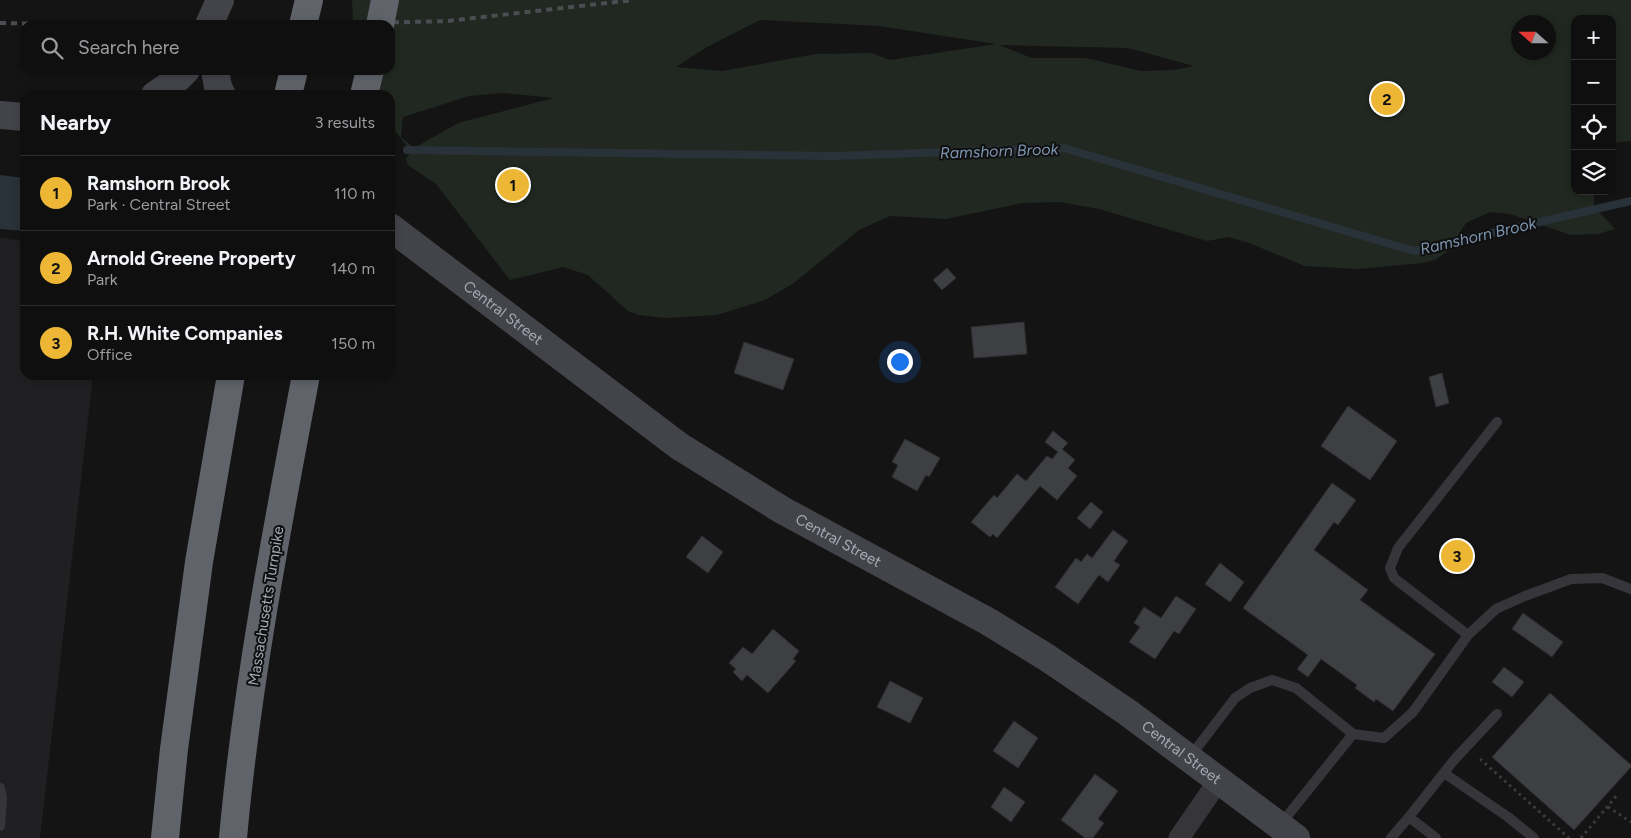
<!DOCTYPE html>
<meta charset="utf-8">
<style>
body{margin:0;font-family:Figtree,sans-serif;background:#1d1d1e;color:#f1f3f6}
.controls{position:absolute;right:15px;top:15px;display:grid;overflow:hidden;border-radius:10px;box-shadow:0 2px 8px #0003}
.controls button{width:45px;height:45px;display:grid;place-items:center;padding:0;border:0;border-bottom:1px solid #2f2f30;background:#0f0f10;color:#f1f3f6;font:25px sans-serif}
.compass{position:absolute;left:1511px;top:15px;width:45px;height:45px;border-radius:50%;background:#0f0f10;box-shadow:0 2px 8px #0003;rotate:291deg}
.you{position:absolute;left:899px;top:361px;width:18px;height:18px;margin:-12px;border:4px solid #fff;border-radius:50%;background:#1a73e8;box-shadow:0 0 0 8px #1a73e833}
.badge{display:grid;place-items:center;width:32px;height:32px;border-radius:50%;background:#edb634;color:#111;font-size:16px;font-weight:700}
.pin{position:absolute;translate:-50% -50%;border:2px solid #fff;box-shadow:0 1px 5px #0006}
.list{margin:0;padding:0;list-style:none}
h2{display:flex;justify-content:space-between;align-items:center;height:65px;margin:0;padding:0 20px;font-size:21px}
h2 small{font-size:16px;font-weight:400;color:#9b9c9f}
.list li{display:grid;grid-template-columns:32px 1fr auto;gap:15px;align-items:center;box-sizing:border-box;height:75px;padding:0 20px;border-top:1px solid #2f2f30}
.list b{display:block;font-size:19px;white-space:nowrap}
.list p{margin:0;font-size:16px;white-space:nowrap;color:#9b9c9f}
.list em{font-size:16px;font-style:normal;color:#9b9c9f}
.icon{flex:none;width:28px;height:28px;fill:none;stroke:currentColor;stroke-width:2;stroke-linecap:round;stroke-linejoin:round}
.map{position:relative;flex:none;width:1631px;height:838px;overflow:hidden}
.search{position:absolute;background:#0f0f10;box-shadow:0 2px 8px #0003;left:20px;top:20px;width:375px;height:55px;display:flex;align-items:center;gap:12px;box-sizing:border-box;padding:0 18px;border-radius:15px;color:#9b9c9f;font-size:19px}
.panel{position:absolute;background:#0f0f10;box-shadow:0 2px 8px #0003;left:20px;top:90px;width:375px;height:290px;border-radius:15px}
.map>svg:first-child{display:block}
</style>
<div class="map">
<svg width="1631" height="838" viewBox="0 0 1631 838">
<rect width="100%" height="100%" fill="#141415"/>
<path fill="#202022" d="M0,238L25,241V375H93L40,838H0Z"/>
<path fill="#202821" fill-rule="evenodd" d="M352,0H1631V141L1612,143V19H1575V191H1594V207L1615,229L1598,234L1571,235L1510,214L1490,212L1466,223L1449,250L1435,260L1422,263L1358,269L1305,266L1249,243L1229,237L1207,241L1099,209L1060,202L1023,203L946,219L890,216L859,230L794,283L765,300L717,315L665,318L639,315L628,311L588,275L563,267L510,280L436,184L408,165L406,159L411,152L390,124V95H368L354,83V70H390V25H353ZM760,20L879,26L996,44L890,60L872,53L816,54L722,71L676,67L707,47ZM1518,22H1548V52H1518ZM999,45L1128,48L1194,66L1174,70L1141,71L1086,58H1032ZM503,93L554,98L458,123L414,148L401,137L403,117L469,96Z"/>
<path fill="#2a3239" d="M0,175L25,178V231L0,229Z"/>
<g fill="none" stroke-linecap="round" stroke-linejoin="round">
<path stroke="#2a3239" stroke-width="8" d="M407,150L834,156L1064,148L1414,251L1631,201"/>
</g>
<path fill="#3e3f42" stroke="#2e2e31" d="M947,268L956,278L942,290L933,280Z
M1024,322L1027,354L974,358L971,327Z
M744,342L794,359L783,390L734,373Z
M1442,373L1449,403L1436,407L1429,377Z
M1348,406L1397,441L1370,480L1321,446Z
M1053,431L1068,443L1062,449L1075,460L1068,468L1077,476L1057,500L1040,486L997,538L993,534L990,537L971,522L994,495L997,498L1017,474L1026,481L1047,456L1052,459L1058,452L1045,442Z
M905,439L940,458L929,477L926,475L917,491L892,477L898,465L892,462Z
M1332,483L1356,500L1338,525L1334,522L1314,550L1368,590L1360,600L1435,654L1393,711L1376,699L1374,702L1355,688L1357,685L1321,659L1308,677L1297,669L1308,655L1243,608Z
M1091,502L1103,512L1090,529L1077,518Z
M1113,530L1128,541L1114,561L1120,565L1108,582L1099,575L1078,604L1055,587L1076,558L1081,562L1087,554L1092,558Z
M702,536L723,552L708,573L686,557Z
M1220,563L1244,582L1230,602L1205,584Z
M1176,596L1196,609L1179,634L1174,631L1155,659L1129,642L1140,627L1134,623L1144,607L1161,618Z
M1523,613L1563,642L1552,657L1512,629Z
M773,629L799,651L793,659L796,661L768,693L747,675L742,681L733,672L736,669L729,663L743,647L752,654Z
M1504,667L1524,682L1512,697L1492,682Z
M890,681L923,698L910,723L877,707Z
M1550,693L1631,765V767L1574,830L1492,757Z
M1014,721L1038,738L1018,768L993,751Z
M1095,774L1118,791L1098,819L1104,823L1093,838H1085L1061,820Z
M1004,787L1025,802L1011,822L991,807Z"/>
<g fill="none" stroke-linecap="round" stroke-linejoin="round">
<path stroke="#3b3c41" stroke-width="3" stroke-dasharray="2.5 4" stroke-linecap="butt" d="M1480,759L1569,838
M1608,807L1631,822
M1581,838L1618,794"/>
<path stroke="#35353a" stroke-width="10" d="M1468,635L1394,578L1390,568L1398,548L1497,422
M1190,757L1235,698L1250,688L1272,680L1296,688L1353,734L1384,738L1413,712L1468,635L1496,609L1525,596L1571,579L1602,578L1631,589
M1444,773L1508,817L1534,838
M0,788L2,798L0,826
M1409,817L1454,760L1497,714
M1280,825L1353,734
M1391,838L1409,817L1436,838"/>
<path stroke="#35353a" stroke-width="21" d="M1179,838L1219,780"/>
<g stroke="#43444a" stroke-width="28">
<path d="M209,25L220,0"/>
<path d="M215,70L218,87L222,95"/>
<path d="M155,95L174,82L186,70"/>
<path d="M0,115L25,117"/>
<path id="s1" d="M390,227L679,446L782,510L989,622L1046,657L1127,712L1296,838"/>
</g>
<path stroke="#61636b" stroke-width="28" d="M288,95L294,70
M364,95L370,70
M165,838L174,749L199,562L231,375
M233,838C247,683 277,528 306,375"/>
<path stroke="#4c4d53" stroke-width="4" stroke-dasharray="6 5" stroke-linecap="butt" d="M0,23L117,25
M294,25L448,21L633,0"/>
<path stroke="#61636b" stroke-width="28" d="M303,25L309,0
M380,25L385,0"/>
</g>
<g text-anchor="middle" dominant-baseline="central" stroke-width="4" stroke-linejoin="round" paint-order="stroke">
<g font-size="15" fill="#a6aab5" stroke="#0f0f10">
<text stroke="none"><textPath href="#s1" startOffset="142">Central Street</textPath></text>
<text stroke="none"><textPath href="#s1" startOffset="548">Central Street</textPath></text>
<text transform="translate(266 606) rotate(-81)">Massachusetts Turnpike</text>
<text stroke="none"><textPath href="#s1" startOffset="952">Central Street</textPath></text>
</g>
<g font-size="16" font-style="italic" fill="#7d96b0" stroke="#0f0f10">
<text transform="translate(999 151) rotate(-2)">Ramshorn Brook</text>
<text transform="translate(1478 236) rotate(-13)">Ramshorn Brook</text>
</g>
</g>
</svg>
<div class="controls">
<button>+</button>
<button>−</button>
<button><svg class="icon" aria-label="locate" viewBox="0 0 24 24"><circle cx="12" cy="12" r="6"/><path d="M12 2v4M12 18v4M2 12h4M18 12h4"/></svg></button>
<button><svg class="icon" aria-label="layers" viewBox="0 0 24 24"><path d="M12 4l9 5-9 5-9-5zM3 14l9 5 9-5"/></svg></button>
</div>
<svg class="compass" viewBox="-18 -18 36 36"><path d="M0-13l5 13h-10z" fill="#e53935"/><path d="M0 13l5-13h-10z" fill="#9b9c9f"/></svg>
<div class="you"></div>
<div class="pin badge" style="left:513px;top:185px">1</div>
<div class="pin badge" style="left:1387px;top:99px">2</div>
<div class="pin badge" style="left:1457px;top:556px">3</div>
<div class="search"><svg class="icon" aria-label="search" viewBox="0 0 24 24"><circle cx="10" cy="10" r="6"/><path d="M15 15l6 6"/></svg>Search here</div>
<section class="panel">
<h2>Nearby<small>3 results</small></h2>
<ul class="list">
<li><span class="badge">1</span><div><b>Ramshorn Brook</b><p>Park · Central Street</p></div><em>110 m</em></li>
<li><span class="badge">2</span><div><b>Arnold Greene Property</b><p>Park</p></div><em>140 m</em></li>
<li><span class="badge">3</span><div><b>R.H. White Companies</b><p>Office</p></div><em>150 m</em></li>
</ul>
</section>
</div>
